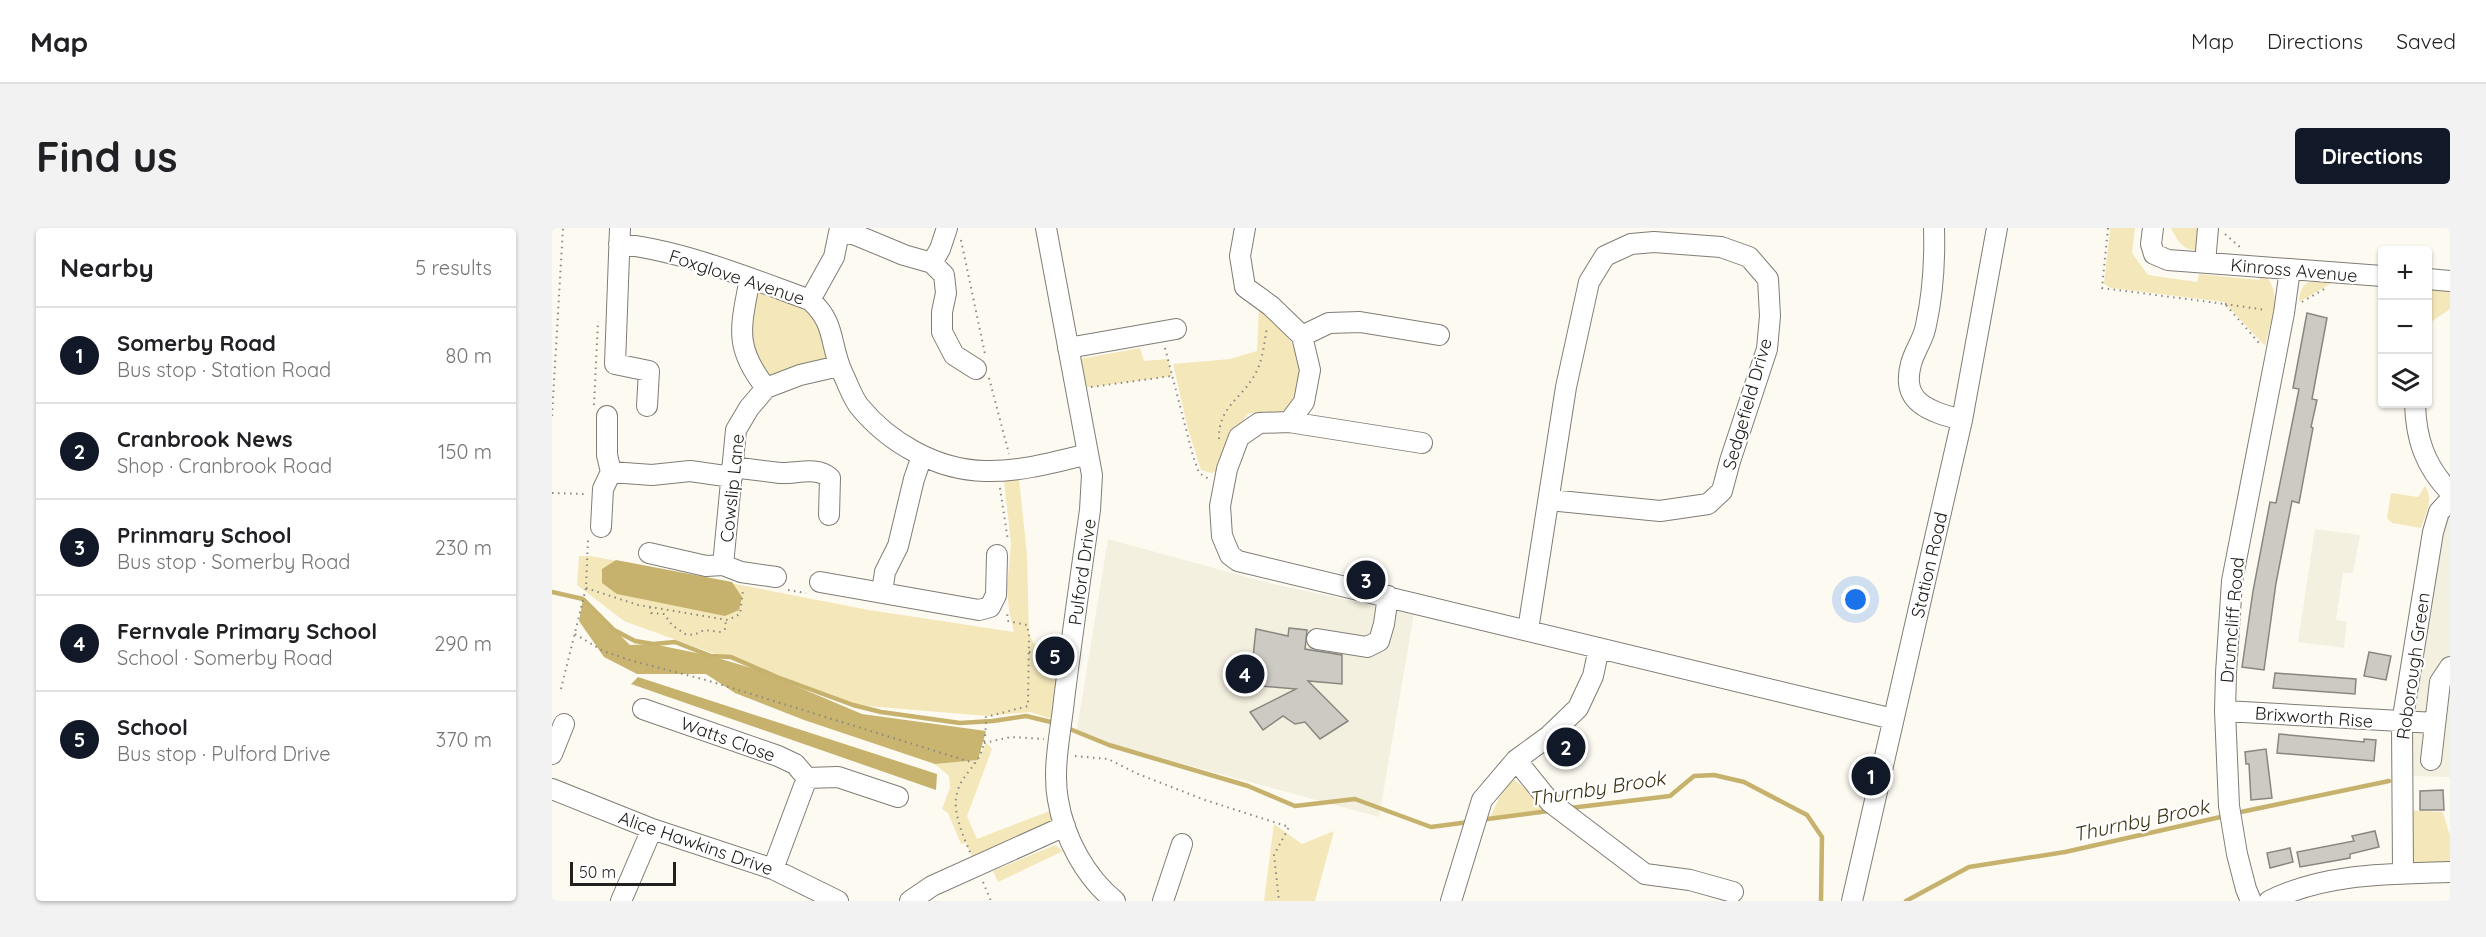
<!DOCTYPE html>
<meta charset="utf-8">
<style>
body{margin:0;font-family:Quicksand,sans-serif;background:#f2f2f2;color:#202124}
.controls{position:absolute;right:18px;top:18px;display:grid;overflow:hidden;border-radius:6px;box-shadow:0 2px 4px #0004}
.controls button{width:54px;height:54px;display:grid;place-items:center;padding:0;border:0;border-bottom:2px solid #e0e0e0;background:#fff;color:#202124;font:30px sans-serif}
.scale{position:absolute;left:18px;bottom:15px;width:106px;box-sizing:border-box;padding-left:6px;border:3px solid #21201d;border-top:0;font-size:16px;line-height:21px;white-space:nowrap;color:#21201d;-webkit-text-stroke:4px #fff;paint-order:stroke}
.you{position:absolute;left:1304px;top:372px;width:21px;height:21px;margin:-15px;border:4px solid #fff;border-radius:50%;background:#1a73e8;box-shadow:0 0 0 9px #1a73e833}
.badge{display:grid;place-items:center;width:39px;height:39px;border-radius:50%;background:#111827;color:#fff;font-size:20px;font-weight:700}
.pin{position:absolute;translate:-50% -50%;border:3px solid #fff;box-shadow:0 2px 6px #0006}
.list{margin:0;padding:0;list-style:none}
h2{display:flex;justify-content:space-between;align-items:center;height:78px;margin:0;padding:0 24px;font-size:26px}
h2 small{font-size:20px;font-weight:400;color:#757577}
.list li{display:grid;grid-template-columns:39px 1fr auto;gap:18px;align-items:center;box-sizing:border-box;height:96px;padding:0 24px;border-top:2px solid #e0e0e0}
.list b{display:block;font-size:22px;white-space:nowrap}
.list p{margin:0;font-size:20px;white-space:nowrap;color:#757577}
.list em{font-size:20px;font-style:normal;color:#757577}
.icon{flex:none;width:33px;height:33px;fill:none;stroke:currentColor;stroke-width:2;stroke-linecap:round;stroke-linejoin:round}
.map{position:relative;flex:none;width:1898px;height:673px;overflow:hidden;border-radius:6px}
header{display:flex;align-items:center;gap:36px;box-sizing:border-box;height:84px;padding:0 30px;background:#fff;border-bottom:2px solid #e0e0e0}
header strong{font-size:28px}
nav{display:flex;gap:33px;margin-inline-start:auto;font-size:21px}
.intro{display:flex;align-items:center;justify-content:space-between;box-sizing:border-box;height:144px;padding:0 36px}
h1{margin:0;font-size:42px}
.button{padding:15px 27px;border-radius:6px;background:#111827;color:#fff;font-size:21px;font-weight:700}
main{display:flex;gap:36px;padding:0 36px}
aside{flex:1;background:#fff;border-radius:6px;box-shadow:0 2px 4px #0004}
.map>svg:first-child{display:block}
</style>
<header>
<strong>Map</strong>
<nav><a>Map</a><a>Directions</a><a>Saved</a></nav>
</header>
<div class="intro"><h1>Find us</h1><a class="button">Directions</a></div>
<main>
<aside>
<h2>Nearby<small>5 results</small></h2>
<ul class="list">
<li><span class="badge">1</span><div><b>Somerby Road</b><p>Bus stop · Station Road</p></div><em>80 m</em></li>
<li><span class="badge">2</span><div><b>Cranbrook News</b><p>Shop · Cranbrook Road</p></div><em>150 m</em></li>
<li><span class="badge">3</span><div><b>Prinmary School</b><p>Bus stop · Somerby Road</p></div><em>230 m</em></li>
<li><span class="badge">4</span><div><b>Fernvale Primary School</b><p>School · Somerby Road</p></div><em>290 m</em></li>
<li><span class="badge">5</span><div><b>School</b><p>Bus stop · Pulford Drive</p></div><em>370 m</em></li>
</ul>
</aside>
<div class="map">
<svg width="1898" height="673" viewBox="0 0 1898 673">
<rect width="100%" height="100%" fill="#fdfaf2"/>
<path fill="#f4f0e0" d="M1898,282V549L1858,548L1857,486L1888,290Z
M1763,301L1808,307L1801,345H1791L1784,392L1795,394L1792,420L1746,414Z
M556,311L721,356L862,386L827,589L524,507Z"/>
<path fill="#f4e8bb" d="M1558,0H1583L1580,25L1596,47L1645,54L1647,46L1707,52L1711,46C1733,64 1718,94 1713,118L1672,74L1559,60L1552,56Z
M1619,0H1648L1647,21C1632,25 1625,12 1619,0Z
M1765,52L1777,54L1778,56L1747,74C1748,61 1751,54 1765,52Z
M1876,52L1898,53V81L1876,96Z
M197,53L258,72L287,138L214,160L193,126Z
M707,80C733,103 756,125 747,163C745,171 742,178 735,182C726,187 708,185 697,185L677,209L668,243L659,245L649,242L636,201L621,136L678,131L705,123Z
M588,120L592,133L616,131L620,148L524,161L522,132Z
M467,251L475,327L477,406L488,426L507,427L500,491L478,484L435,488L303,477L72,393L25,357L27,328H39L317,382L462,404L457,383L455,360L459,315L452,253Z
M1873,258C1882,272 1874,285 1869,300L1840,295L1835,290L1839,265L1866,269Z
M434,514L440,521L415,588L425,611L505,580L513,598L424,638L414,615L409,616L396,585L390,581L398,560L397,548L383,536L426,532Z
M958,548L997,580L993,583L937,591Z
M1850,582L1891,584L1898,608V644L1854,645Z
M722,596L750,616L782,603L763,673H712Z
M503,617L511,623L446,654L441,643Z"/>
<path fill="#c9b570" d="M31,371L78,417L101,416L159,428L206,442L310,486L434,503L426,532L383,536L252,492L183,465L154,446H85L52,429L27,393Z"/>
<path fill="#c6b26d" d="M64,332L180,354L190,369L187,382L173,388L65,366L50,355V341Z
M86,449L385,546L384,562L79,456Z"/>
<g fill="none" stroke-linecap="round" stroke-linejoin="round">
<path stroke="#c6b26d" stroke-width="4.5" d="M0,364L31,371L62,402L83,413L101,416L123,414L159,428L179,429L225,449L301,477L329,484L408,495L441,493L474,488L503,495
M513,499L557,517L696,558L743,578L803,571L879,599L917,594
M1018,580L1118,568L1142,548L1162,547L1192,554L1255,587L1270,609L1269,673
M1684,585L1837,553
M928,592L997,583
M1354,673L1417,639L1513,624L1673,588"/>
</g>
<path fill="#cccac2" stroke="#88867e" stroke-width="1.5" d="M1755,85L1775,90L1760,171L1765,172L1759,199L1761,200L1747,275L1740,273L1724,355L1712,442L1690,439L1701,363L1718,274L1724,275L1741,191L1747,161L1741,160Z
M737,400L755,402L753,421L790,427V456L756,453L796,493L768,511L753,494L743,496L731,488L711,502L698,484L744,461L698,457L704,401L736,408Z
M1817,424L1839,428L1834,452L1812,448Z
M1723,445L1804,451L1803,466L1721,460Z
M1727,506L1812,514V511L1824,512L1822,533L1725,525Z
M1714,521L1720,570L1699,572L1697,536H1694L1693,524Z
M1891,562L1892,582H1868V563Z
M1823,603L1827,619L1798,626V630L1748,639L1745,624L1802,613L1800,608Z
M1738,620L1741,634L1718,640L1715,625Z"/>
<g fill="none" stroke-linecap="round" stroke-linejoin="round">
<defs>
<path id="minor" d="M68,0L63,136L97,143L95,178
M494,0L540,247L538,282C529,345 520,408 512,472C509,503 500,540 506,572C512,609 533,649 563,673
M693,0L688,28L693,59L719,78L750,108L758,142L752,174L737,194L707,195L687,209L675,241L668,278L670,308L678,327L686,333L1341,491
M1382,0C1383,33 1381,65 1374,97C1372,111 1362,123 1359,136C1348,176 1380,184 1410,192
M1601,0L1599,16L1602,26L1616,32L1830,48
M288,4L304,7L352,27L380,35L392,47L394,65L390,84V104L402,127L424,141
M67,16C129,22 200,51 258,72C285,96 277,117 291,146C296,156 300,169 307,178C337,215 385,242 433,243C468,244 503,234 536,226
M380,35L388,21L395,0
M1653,35L1656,0
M198,50C189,99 181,118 214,160
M1876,51L1898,53
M258,72L282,29L288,0
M750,108L777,95L808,94L887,107
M516,120L624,101
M1863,176C1864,211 1873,238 1898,264
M737,194L870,215
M180,239C196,241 212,243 228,245C244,246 265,238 278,250L277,287
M59,244L100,247L138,243L180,249
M49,299L51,261L59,244L55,227V188
M97,325L154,338L171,337L189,344L224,349
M171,337L184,202L197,180L214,160L248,147L287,138
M268,354L427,382L438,379L444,367L445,327
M330,364L333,344L346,318L362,251L370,228
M976,402L1014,159L1037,54L1053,28L1079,16L1102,14L1169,19L1197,29L1216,51L1218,88L1215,121L1178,233L1170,263L1156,276L1108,283L997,272
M765,411L815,419L827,413L832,396L836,368
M91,481L226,528L243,536L255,550L286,549L346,569
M1673,483L1883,495
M0,526L12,496
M964,532L998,574L1093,646L1138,652L1181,664
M1879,532L1888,454L1898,439
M0,561L100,601L221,641L286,673
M221,641L255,550
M1851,645L1850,495L1881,304L1887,284L1898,272
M69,673L100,601
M358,673L380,658L513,598
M611,673L630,616
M899,673L930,572L964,532L997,508L1026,480L1041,448L1047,420
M1300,673L1410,192L1445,0
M1699,673L1694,661L1685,626L1677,578L1673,483L1674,445L1680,353L1732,85L1738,41
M1717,673C1773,645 1837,646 1898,644"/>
</defs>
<use href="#minor" stroke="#7f7d75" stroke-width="22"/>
<path stroke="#898781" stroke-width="2" stroke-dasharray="1.5 4.5" stroke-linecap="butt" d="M1556,0L1550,60L1673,76L1708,116
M1673,6L1689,20
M409,12L433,126
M1750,74L1774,60
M1673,76L1714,82
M613,120L641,228L647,245L657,251
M437,150L457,226
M539,159L620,148
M42,177L46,93
M0,188L11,0
M667,211C666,180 688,172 702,148C711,133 712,116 715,99
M448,260L456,313
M0,265L33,266
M34,360L86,377L176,392L188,386L191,362
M236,362L254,365
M98,379L99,385L112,386L120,397L133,406L142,407L152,402L169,404L173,401L174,391
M23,406L51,423L81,433L154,452L422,535
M477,424H502
M9,461L34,360L36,311
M432,515L459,509L492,511
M523,528L556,531L586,546L653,572L737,599L722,627L727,673
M418,624C411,608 400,583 405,565C408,552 417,544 424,534C433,521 434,504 434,489L476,478L477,406L475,397L456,393L455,384
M431,654L439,673"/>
<use href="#minor" stroke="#fff" stroke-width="20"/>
</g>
<g text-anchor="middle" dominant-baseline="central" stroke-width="4.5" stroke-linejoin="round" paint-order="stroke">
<g font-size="18" fill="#21201d" stroke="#fff">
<text transform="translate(1742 42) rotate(5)">Kinross Avenue</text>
<text transform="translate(185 49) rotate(18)">Foxglove Avenue</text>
<text transform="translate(1195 176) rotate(-74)">Sedgefield Drive</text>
<text transform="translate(180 260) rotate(-84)">Cowslip Lane</text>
<text transform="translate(1377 337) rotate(-77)">Station Road</text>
<text transform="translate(530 344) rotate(-82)">Pulford Drive</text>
<text transform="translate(1680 392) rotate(-85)">Drumcliff Road</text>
<text transform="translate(1861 438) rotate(-82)">Roborough Green</text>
<text transform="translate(1762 489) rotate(4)">Brixworth Rise</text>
<text transform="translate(176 511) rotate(20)">Watts Close</text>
<text transform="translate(144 615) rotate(19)">Alice Hawkins Drive</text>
</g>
<g font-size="20" font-style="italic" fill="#3b3213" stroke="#fff">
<text transform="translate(1045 560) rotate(-9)">Thurnby Brook</text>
<text transform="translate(1589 592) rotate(-12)">Thurnby Brook</text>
</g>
</g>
</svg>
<div class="controls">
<button>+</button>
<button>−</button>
<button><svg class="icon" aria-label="layers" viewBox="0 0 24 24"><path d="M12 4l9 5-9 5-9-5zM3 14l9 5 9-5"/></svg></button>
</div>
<div class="scale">50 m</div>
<div class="you"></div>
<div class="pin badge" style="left:1319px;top:548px">1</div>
<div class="pin badge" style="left:1014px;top:519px">2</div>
<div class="pin badge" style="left:814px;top:352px">3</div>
<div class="pin badge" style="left:693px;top:446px">4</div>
<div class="pin badge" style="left:503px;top:428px">5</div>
</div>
</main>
